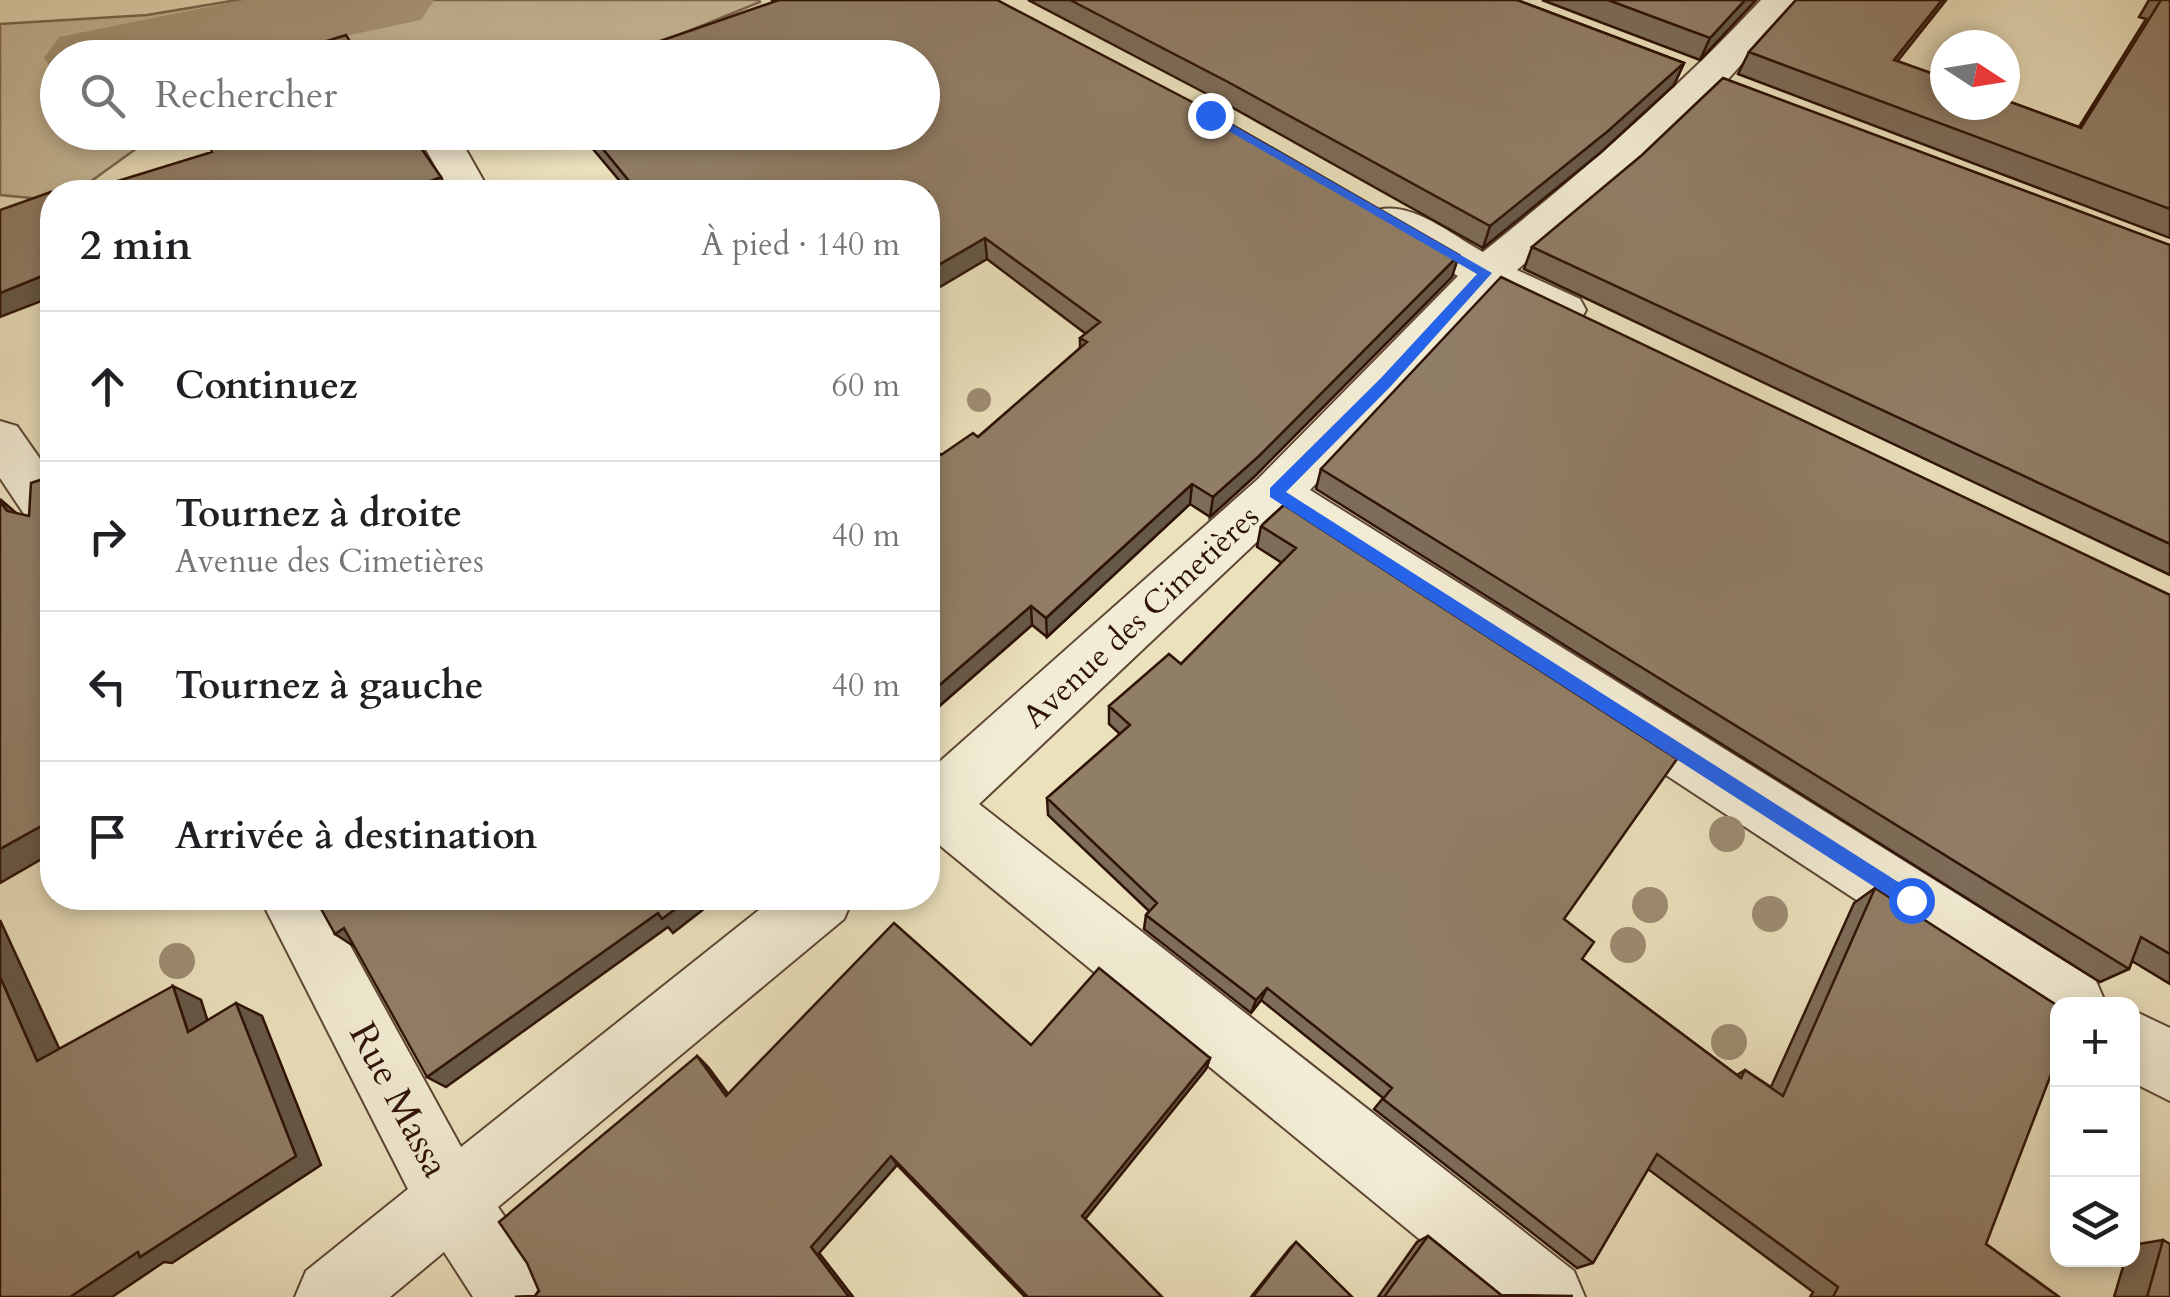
<!DOCTYPE html>
<html lang="fr">
<meta charset="utf-8">
<style>
body{margin:0;font-family:Cardo,serif;background:#f6f6f6;color:#202124}
.controls{position:absolute;right:30px;bottom:30px;display:grid;overflow:hidden;border-radius:20px;box-shadow:0 5px 15px #0003}
.controls button{width:90px;height:90px;display:grid;place-items:center;padding:0;border:0;border-bottom:2px solid #e0e0e0;background:#fff;color:#202124;font:50px sans-serif}
.compass{position:absolute;left:1930px;top:30px;width:90px;height:90px;border-radius:50%;background:#fff;box-shadow:0 5px 15px #0003;rotate:102deg}
.stop{position:absolute;width:30px;height:30px;margin:-22px;border:8px solid #2563eb;border-radius:50%;background:#fff}
.stop.end{background:#2563eb;border-color:#fff;box-shadow:0 2px 10px #0008}
.list{margin:0;padding:0;list-style:none}
h2{display:flex;justify-content:space-between;align-items:center;height:130px;margin:0;padding:0 40px;font-size:42px}
h2 small{font-size:32px;font-weight:400;color:#757577}
.list li{display:grid;grid-template-columns:65px 1fr auto;gap:30px;align-items:center;box-sizing:border-box;height:150px;padding:0 40px;border-top:2px solid #e0e0e0}
.list b{display:block;font-size:38px;white-space:nowrap}
.list p{margin:0;font-size:32px;white-space:nowrap;color:#757577}
.list em{font-size:32px;font-style:normal;color:#757577}
.icon{flex:none;width:55px;height:55px;fill:none;stroke:currentColor;stroke-width:2;stroke-linecap:round;stroke-linejoin:round}
.map{position:relative;flex:none;width:2170px;height:1297px;overflow:hidden}
.search{position:absolute;background:#fff;box-shadow:0 5px 15px #0003;left:40px;top:40px;width:900px;height:110px;display:flex;align-items:center;gap:25px;box-sizing:border-box;padding:0 35px;border-radius:55px;color:#757577;font-size:38px}
.panel{position:absolute;background:#fff;box-shadow:0 5px 15px #0003;left:40px;top:180px;width:900px;height:730px;border-radius:40px}
.map>svg:first-child{display:block}
</style>
<div class="map">
<svg width="2170" height="1297" viewBox="0 0 2170 1297">
<rect width="100%" height="100%" fill="#ebe1bd"/>
<filter id="stains"><feTurbulence type="fractalNoise" baseFrequency=".002" numOctaves="4"/><feColorMatrix values="0 0 0 0 .2 0 0 0 0 .09 0 0 0 0 .02 0 0 0 .5 -.17"/></filter>
<radialGradient id="worn" r=".72"><stop offset=".6" stop-color="#630" stop-opacity="0"/><stop offset="1" stop-color="#630" stop-opacity=".3"/></radialGradient>
<path fill="#cbbe9e" stroke="#7d6852" stroke-width="2.5" d="M237,0H759L760,2L625,57H460L411,44L326,48L304,58H58V132L158,133L76,192H52V200L0,195V24L147,15Z"/>
<g fill="none" stroke-linecap="round" stroke-linejoin="round">
<path fill="#ab9b7f" fill-rule="evenodd" d="M243,0H434L421,20L241,58H58V77L44,58L59,37Z"/>
<defs>
<path id="minor" d="M1761,0H1799L1721,87L1630,174L1517,270L1580,299L1586,310L1580,321C1549,330 1520,307 1492,294L1310,490L2096,981L2106,1004H2058V1030L2050,1027L1279,521L979,804L1574,1271L1585,1297H1490L932,839L928,840V772L1258,479L1458,276L1378,230L1372,220L1378,210C1413,201 1453,236 1483,252C1581,173 1675,92 1761,0Z
M416,132H456L490,192H450Z
M0,421L17,426L52,476V535L34,529L0,478Z
M260,898H324L461,1147L774,898H853L844,919L498,1207L542,1271L553,1297H473L444,1252L390,1297H295L306,1271L408,1189Z
M2132,1010L2170,1028V1101L2132,1082Z"/>
</defs>
<use href="#minor" stroke="#5e4634" stroke-width="4"/>
<use href="#minor" fill="#f2ecd4" fill-rule="evenodd"/>
</g>
<g fill="#9d8c72">
<circle cx="979" cy="400" r="12"/>
<circle cx="1727" cy="834" r="18"/>
<circle cx="1650" cy="905" r="18"/>
<circle cx="1770" cy="914" r="18"/>
<circle cx="1628" cy="945" r="18"/>
<circle cx="177" cy="961" r="18"/>
<circle cx="1729" cy="1042" r="18"/>
</g>
<path fill="#7d6c58" stroke="#2f1307" stroke-width="2.5" d="M772,0H997L1452,277L1255,476L1210,517L1190,504L1047,637L1032,625L928,716V444L941,455L978,437L1080,348V338L1086,334L987,259L928,192H629L588,143L584,132H922Z
M1028,0H1517L1684,63L1674,85L1600,153L1483,248L1226,104Z
M1542,0H1756L1700,60Z
M1796,0H1946L1897,61L2079,127L2146,19L2139,17L2149,0H2170V238L1738,74L1749,52Z
M2170,245V575L1524,269L1532,247Z
M1321,469L2170,595V984L2132,961L2129,969L2100,982L1316,489Z
M1284,505L1564,919L1582,959L1737,1075L1745,1070L1771,1087L1854,903L1875,888L1986,1244L2059,1297H1810L1813,1292L1648,1169L1593,1263L1577,1268L1374,1109L1383,1098L1261,1000L1251,1013L1144,929L1146,915L1149,911L1048,815L1047,798L1120,734L1109,724V706L1181,664L1282,563L1257,547L1261,526Z
M1031,1045L1210,1058L1206,1069L1085,1219L1162,1297H1025L897,1165L819,1253L853,1297H515L535,1296L697,1056L708,1067L728,1094Z
M1428,1236L1501,1295L1573,1297H1378L1417,1242Z
M2163,1240L2170,1297H2114L2125,1260H2132V1245Z
M1296,1242L1352,1297H1251L1290,1248Z"/>
<path fill="#665847" stroke="#2f1307" stroke-width="2.5" d="M1745,0H1756L1700,60L1710,38Z
M1942,0H1946L1881,82L1894,60Z
M1684,63L1674,85L1600,153L1483,248L1490,226Z
M441,177L448,192H402Z
M985,238L987,259L928,294V271Z
M1459,255L1452,277L1255,476L1210,517L1213,497Z
M52,272V297L0,317V293Z
M1192,484L1190,504L1047,637L1046,618Z
M0,499L22,518L7,511Z
M52,579V603L43,586Z
M1031,606L1032,625L928,716V695Z
M52,820V853L0,883V849Z
M690,898H718L673,933L668,927L446,1087L427,1077L658,913Z
M0,920L70,1072L37,1061L0,977Z
M344,928L355,947L335,934Z
M173,986L201,1000L215,1044L188,1032Z
M1267,988L1261,1000L1251,1013L1256,1000Z
M236,1003L262,1016L321,1165L172,1263L164,1262L112,1297H70Z
M697,1056L708,1067L737,1106L726,1096Z
M1210,1058L1206,1069L1082,1223V1216Z
M891,1156L897,1165L819,1253L853,1297H849L811,1247Z"/>
<path fill="#917e66" stroke="#2f1307" stroke-width="2.5" d="M779,0H997L1196,104L1459,255L1259,456L1213,497L1192,484L1046,618L1031,606L928,695V444L941,455L973,433L978,437L1087,342L1080,338L1100,322L985,238L928,271V192H641L634,187L589,132H922V58H611Z
M1070,0H1517L1684,63L1608,131L1490,226L1228,82Z
M1608,0H1745L1710,38Z
M1796,0H1942L1894,60L1945,78V105H2005V100L2081,128L2161,0H2170V209L1749,52Z
M346,35L360,58H272Z
M1723,78L2170,245V544L1532,247L1642,155Z
M256,132H410L441,177L402,192H82L212,152L210,147Z
M51,192L52,197V272L0,293V210Z
M1501,277L2170,595V954L2141,937L2129,969L1321,469Z
M52,476V579L43,586L52,603V820L0,849V501L7,511L29,516L31,483Z
M1284,505L1677,759L1564,919L1594,942L1582,959L1741,1078L1745,1070L1783,1096L1875,888L2058,1006V1056L1986,1244L2059,1297H1833L1838,1287L1657,1154L1593,1263L1383,1099L1392,1088L1267,988L1256,1000L1146,915L1157,903L1047,798L1130,725L1109,706L1169,654L1181,664L1296,548L1261,526Z
M315,898H690L662,919L658,913L427,1077L344,928L335,934Z
M894,923L1031,1045L1099,968L1210,1058L1082,1216L1162,1297H1028L891,1156L811,1247L849,1297H515L535,1296L539,1291L527,1263L499,1222L697,1056L726,1096Z
M0,977L37,1061L173,986L188,1032L236,1003L296,1156L140,1257L138,1252L70,1297H0Z
M1428,1236L1501,1295L1573,1296L1384,1297Z
M2163,1240L2170,1244V1297H2147Z
M1296,1242L1352,1297H1253Z"/>
<path fill="#2563eb" d="M1210,112L1492,273L1391,386L1286,492L1917,894V906H1904L1270,497V488L1381,378L1477,274L1206,118Z"/>
<g text-anchor="middle" dominant-baseline="central" stroke-width="8" stroke-linejoin="round" paint-order="stroke">
<g font-size="32" fill="#2f1307" stroke="#f2ecd4">
<text transform="translate(1141 617) rotate(-43)">Avenue des Cimetières</text>
</g>
<g font-size="38" fill="#2f1307" stroke="#f2ecd4">
<text transform="translate(399 1100) rotate(62)">Rue Massa</text>
</g>
</g>
<rect width="100%" height="100%" filter="url(#stains)"/>
<rect width="100%" height="100%" fill="url(#worn)"/>
</svg>
<div class="controls">
<button>+</button>
<button>−</button>
<button><svg class="icon" aria-label="layers" viewBox="0 0 24 24"><path d="M12 4l9 5-9 5-9-5zM3 14l9 5 9-5"/></svg></button>
</div>
<svg class="compass" viewBox="-18 -18 36 36"><path d="M0-13l5 13h-10z" fill="#e53935"/><path d="M0 13l5-13h-10z" fill="#757577"/></svg>
<div class="stop" style="left:1911px;top:900px"></div>
<div class="stop end" style="left:1210px;top:115px"></div>
<div class="search"><svg class="icon" aria-label="search" viewBox="0 0 24 24"><circle cx="10" cy="10" r="6"/><path d="M15 15l6 6"/></svg>Rechercher</div>
<section class="panel">
<h2>2 min<small>À pied · 140 m</small></h2>
<ul class="list">
<li><svg class="icon" aria-label="ahead" viewBox="0 0 24 24"><path d="M12 20V5M6 11l6-6 6 6"/></svg><div><b>Continuez</b></div><em>60 m</em></li>
<li><svg class="icon" aria-label="right" viewBox="0 0 24 24"><path d="M7 20v-9h11M14 6l5 5-5 5"/></svg><div><b>Tournez à droite</b><p>Avenue des Cimetières</p></div><em>40 m</em></li>
<li><svg class="icon" aria-label="left" viewBox="0 0 24 24"><path d="M17 20v-9H6M10 6l-5 5 5 5"/></svg><div><b>Tournez à gauche</b></div><em>40 m</em></li>
<li><svg class="icon" aria-label="arrive" viewBox="0 0 24 24"><path d="M6 21V4h12l-3 4 3 4H6"/></svg><div><b>Arrivée à destination</b></div></li>
</ul>
</section>
</div>
